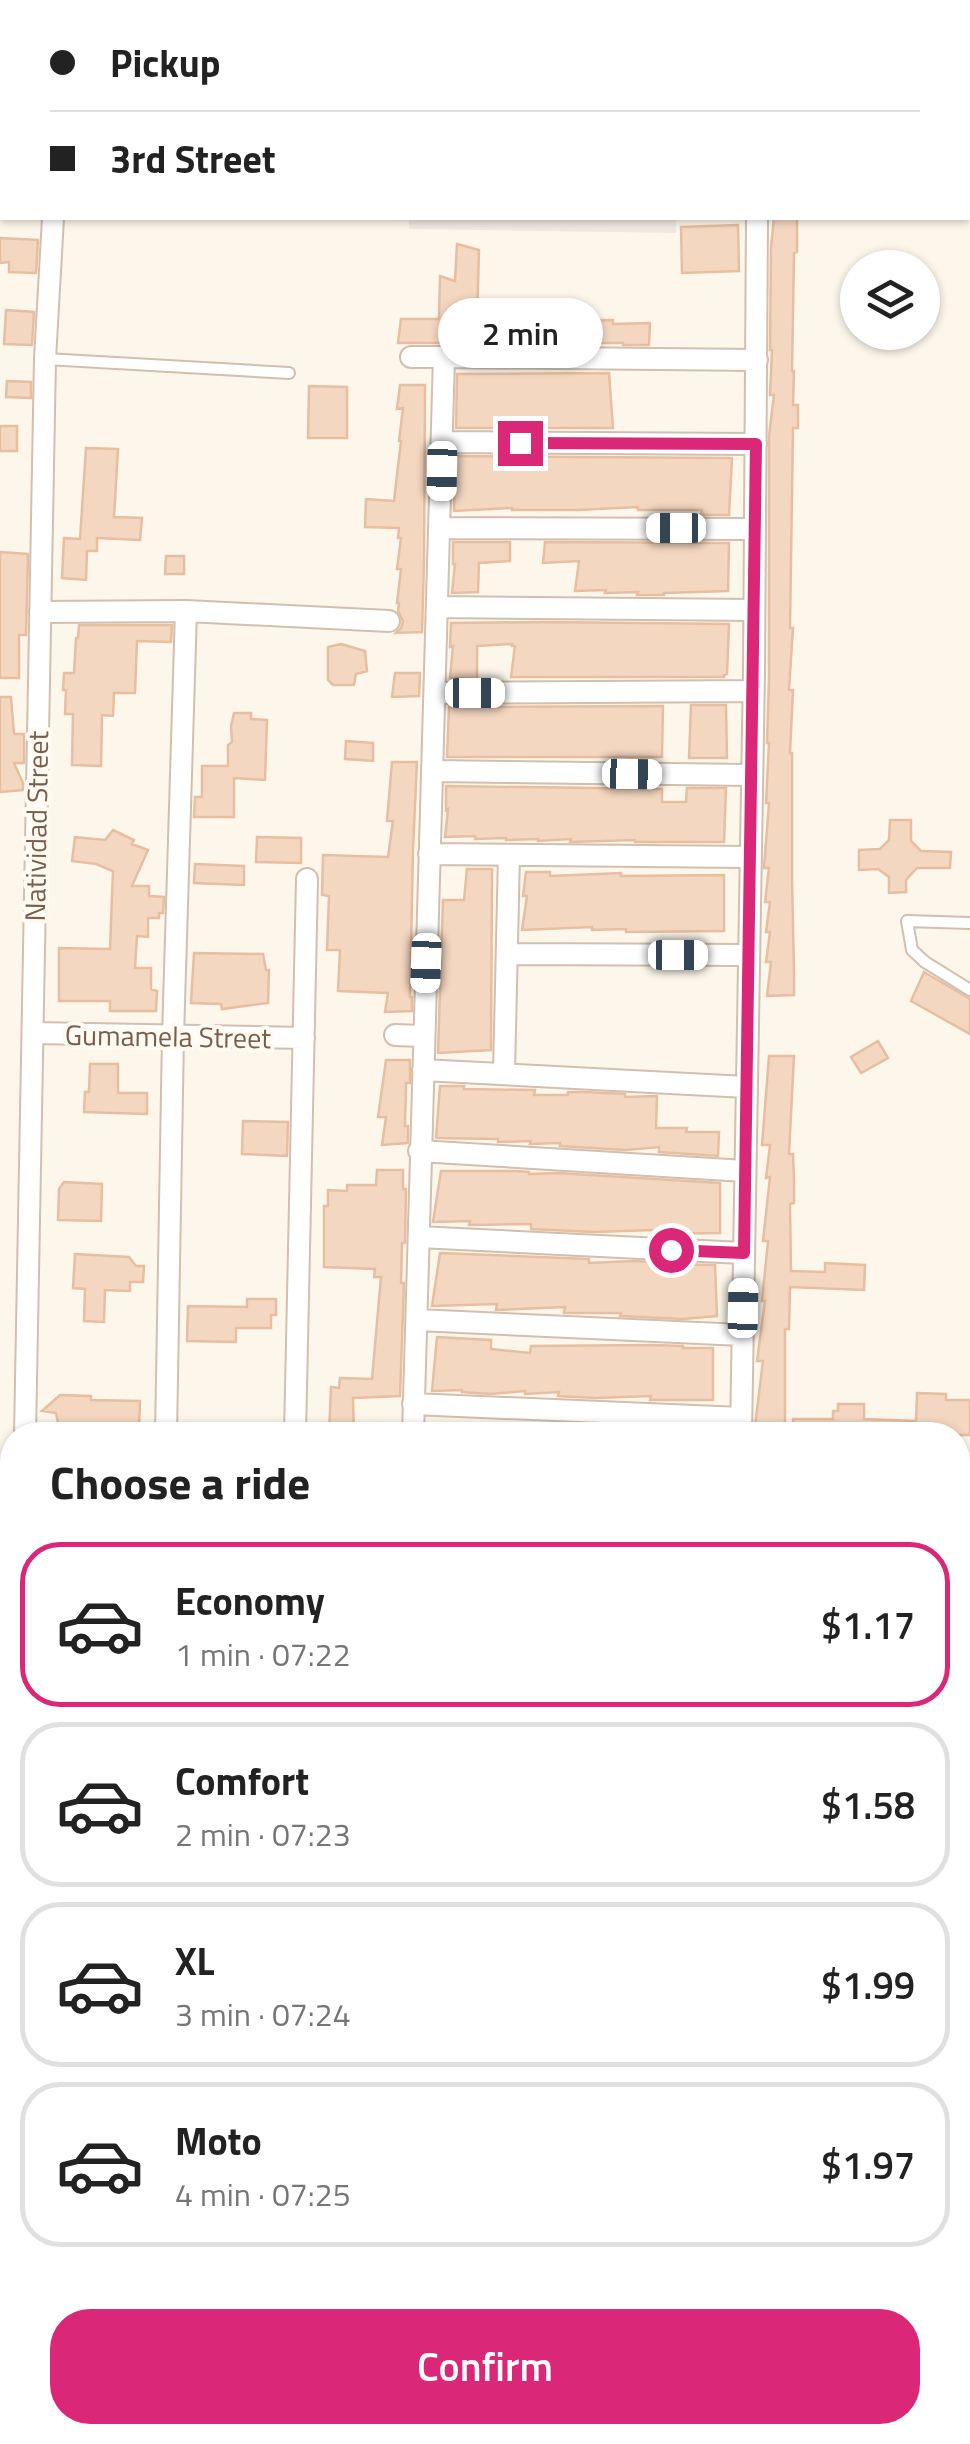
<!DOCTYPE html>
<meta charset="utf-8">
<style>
body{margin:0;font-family:"Titillium Web",sans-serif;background:#f6f6f6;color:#222;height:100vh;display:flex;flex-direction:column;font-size:38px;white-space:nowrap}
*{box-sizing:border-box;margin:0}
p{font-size:32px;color:#767676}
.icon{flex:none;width:55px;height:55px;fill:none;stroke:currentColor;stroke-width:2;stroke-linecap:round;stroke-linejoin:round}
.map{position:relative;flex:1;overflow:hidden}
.sheet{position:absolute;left:0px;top:1422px;width:970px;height:1022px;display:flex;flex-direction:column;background:#fff;border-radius:40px 40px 0 0;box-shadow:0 2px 8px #0004}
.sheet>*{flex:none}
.hud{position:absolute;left:0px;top:0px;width:970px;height:220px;box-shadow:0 2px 8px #0004;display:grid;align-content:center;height:220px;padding:0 50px;background:#fff}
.buttons{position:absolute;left:840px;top:250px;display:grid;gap:20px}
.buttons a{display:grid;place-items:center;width:100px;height:100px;border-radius:50%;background:#fff;box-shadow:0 2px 8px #0004;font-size:50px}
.end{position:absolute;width:45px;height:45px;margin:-22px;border:12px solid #db2777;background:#fff;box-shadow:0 0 0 5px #fff}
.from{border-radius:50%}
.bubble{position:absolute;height:70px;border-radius:35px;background:#fff;box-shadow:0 2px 8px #0004;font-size:32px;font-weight:600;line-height:70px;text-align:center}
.car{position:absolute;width:30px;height:60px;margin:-30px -15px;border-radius:12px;box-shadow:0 0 8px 2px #0007;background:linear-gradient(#fff 24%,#345 0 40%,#fff 0 76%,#345 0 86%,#fff 0)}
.hud b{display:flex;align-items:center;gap:35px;height:95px;font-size:38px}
.hud b+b{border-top:2px solid #e0e0e0}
.hud i{width:25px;height:25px;background:#222}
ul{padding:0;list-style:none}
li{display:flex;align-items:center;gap:30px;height:165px;margin:0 20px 15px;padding:0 30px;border:5px solid #e0e0e0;border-radius:40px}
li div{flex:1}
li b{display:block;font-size:38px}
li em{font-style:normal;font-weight:600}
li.active{border-color:#db2777}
li>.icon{width:90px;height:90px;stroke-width:1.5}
h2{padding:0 50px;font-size:45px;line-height:120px}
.button{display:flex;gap:20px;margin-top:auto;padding:20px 50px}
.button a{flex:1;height:115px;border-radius:40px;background:#db2777;color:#fff;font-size:40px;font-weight:600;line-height:115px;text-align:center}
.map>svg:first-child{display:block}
</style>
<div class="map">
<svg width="970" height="2444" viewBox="0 0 970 2444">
<rect width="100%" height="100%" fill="#fdf7eb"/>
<path fill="#f5e9d8" d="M0 2389 12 2390V2432L125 2433V2444H0Z"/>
<path fill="#efe9e3" d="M413 0H679V2H413Z
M409 218H676V233L409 229Z
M788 2433H880V2444H788Z"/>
<path fill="#d5ecc7" d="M12 1885V2269L0 2267V2208L11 2201 0 2194V1898Z
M212 2432H783V2444H211Z"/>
<path fill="#f4d7c1" stroke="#e7bea1" stroke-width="2.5" d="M774 218H797V252L794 253 792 371H794L793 405H798V428H793L790 628H793L789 690H793L790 753H792V878L794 972V995L767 996 771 962H766L770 932H766L770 902H765L769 868H764L769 803H766L769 743H767L769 679V436L774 395H770L772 350H770L771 247Z
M738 225 739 271 682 273 681 227Z
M0 238 38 240 36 273 9 272V262L0 263Z
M457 244 479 250 477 321 613 320V324L650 323 649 345H623V343H398L401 319H439L440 276 455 281Z
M6 310 34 312 32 345 4 344Z
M609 373 613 428H456L457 374Z
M7 381 31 382V398L6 397Z
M400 385H425L424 563 422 632 396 633 401 628 403 621 398 611 399 603H397L401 569H397L401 538H398L399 528 365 527 366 499 394 501 401 441H399L403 408 397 409Z
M309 386 347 387V438H308Z
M0 426H17V451H0Z
M86 448 118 449 114 517 142 518 140 540 97 538V551H87L86 580 62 578 64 538 80 539Z
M455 456 732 458 729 515H701L702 510H638V507L578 510H512V508L454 511Z
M453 542H510V561L479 563 478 592 452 593 455 564H453Z
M545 542 729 543 728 591 664 593V595H637L638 592 605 593 606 590 575 591 579 561 543 563Z
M0 552 28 554 26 635H19V678H0Z
M166 556H184V574H165Z
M544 622 729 624 727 674 724 675V677H511L515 646H512V644L477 646V679L450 678 453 646 450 647 451 623Z
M79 625H172L171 642 137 641 135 693H114L113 716 102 715 101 766 72 765 73 714H65L66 690H63L64 673H74L76 638H78Z
M341 644 365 651 367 671 356 674 354 685H333L328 680V647Z
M395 673H420L419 696 392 697Z
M0 697H11L14 734H24V763H14L23 783V790L0 792Z
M691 705H726L727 758H689Z
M663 706 662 757H447L449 707Z
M234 713H251V719L267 720 265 780 234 778V817H194L195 797H202V766H228V745L232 742 231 726Z
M346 741 373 743V761L345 759Z
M392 762H417L413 849 410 997H412V1011L385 1012 388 993 338 991 340 950H327L329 896 322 895 323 855 388 857 393 821H387Z
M446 786 662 789V802H686L687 788H726L724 842H635V840L570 842 571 839 538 841V839L506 840V838L475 839V836L445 837 448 809 446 810Z
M890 820H911V841L921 851 951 852 950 868H917L906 880V892L889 893V877L878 869 859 870V850L880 849 889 840Z
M113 830 134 840 132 844 148 850 132 886H149V896L164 897 163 913H159V918H148V937L137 936 135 968H151V989L157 991 156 1011H110V1001H59V948L110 949 113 871 96 864 72 861 75 837 105 840Z
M257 837 301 838V863L256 862Z
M195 864 244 866V885L194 883Z
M467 869H492L491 1050 438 1053 443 900H464Z
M526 872H550V876L621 873V876L724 875V931L626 932V929L592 930V927L522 930 527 896H523Z
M194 953 263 954 266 970H269L268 1003 222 1009 221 1004 191 1003Z
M924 972 970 999V1034L911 1001Z
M878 1041 888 1058 861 1073 851 1057Z
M769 1056H794L789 1154H793L794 1180V1203L790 1204 791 1271 825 1272V1263L865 1265 864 1290 790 1287 789 1329H785V1425L755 1426 763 1361H757L765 1301H762L768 1241H763L770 1177 766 1178 770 1145H762Z
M386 1060H410V1083H406L405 1126H408V1143L382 1145 386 1117H378Z
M90 1064H118V1093H147V1114L84 1112 85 1092H89Z
M440 1086H464V1089L535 1090 534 1095H568V1092H583L625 1094V1097L657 1096 656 1128H687L686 1132H719L718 1156 659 1152V1147L626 1150 560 1146V1143L530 1144 531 1141 498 1142V1139L436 1138Z
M243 1121 288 1122 287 1156 242 1154Z
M377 1170H403V1189H406L405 1243H402L401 1283H404L400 1396 353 1398 354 1435H329L331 1387 339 1388 340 1378 372 1379 381 1277H374L375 1269 324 1267V1206H328V1190L347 1191V1185H376Z
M441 1171H516L529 1172V1174L557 1173 720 1183V1233L654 1234 655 1230 593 1232 531 1229V1224L469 1225 470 1221 433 1222Z
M64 1182 102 1184 101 1221 58 1220 59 1189Z
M440 1253 589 1259V1263L632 1261 653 1262V1264L715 1265 717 1316 683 1319 620 1316 621 1313H564L565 1307 496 1310 497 1304 432 1306Z
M75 1254 129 1257 136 1266H144L143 1282H130V1291L105 1290 104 1322 84 1321 85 1289 73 1288Z
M247 1299H276V1315H271V1328H236V1342L187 1341 188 1306 247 1307Z
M437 1337 491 1340V1349L530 1353 531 1346 653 1345 683 1346V1348H713V1400H650L651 1396 596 1398 558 1396 559 1392 525 1394V1391L490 1394 462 1392V1390L432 1391Z
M917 1393 946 1394V1400H970V1435H793V1419H833V1411H838V1404H864V1419L916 1421Z
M60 1395 91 1396V1400L140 1401 139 1428 58 1423 56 1413 42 1411Z
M555 1424 587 1425V1435H554Z"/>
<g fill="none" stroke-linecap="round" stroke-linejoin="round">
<defs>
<path id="lane" d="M506 2V0
M46 359 289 373
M970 923 907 921 912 950 925 962 970 990"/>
<path id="street" d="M188 0 191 2
M59 2 60 0
M373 2V0
M758 2 759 0
M411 357H444
M442 442 756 444
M441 528 755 529
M439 607 754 610
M40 612 186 611 389 621
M435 693 752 691
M432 771 751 775
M429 854 749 857
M507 954 747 955
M33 1033 304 1038
M395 1035 423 1036
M423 1070 746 1087
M504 1073 509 855
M419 1151 745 1171
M419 1237 743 1253
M417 1320 742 1335
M413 1404 741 1418
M25 1435 45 359 53 218
M166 1435 173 1036 186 611
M295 1435 307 879
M413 1435C423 1076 436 717 444 357L757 360
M741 1435 754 672 757 218
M958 1486 970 1487
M0 1614 12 1615
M958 1660H970
M958 1865H970
M0 1870 12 1869
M11 2387 12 2444
M925 2444V2432"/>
</defs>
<use href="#lane" stroke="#d1bfaf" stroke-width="14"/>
<use href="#street" stroke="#d1bfaf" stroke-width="24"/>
<use href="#lane" stroke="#fff" stroke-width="10"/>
<use href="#street" stroke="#fff" stroke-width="20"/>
</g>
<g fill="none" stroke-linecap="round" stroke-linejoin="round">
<path stroke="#db2777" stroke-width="12" d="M520 443 756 444 744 1253 671 1250"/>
</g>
<g text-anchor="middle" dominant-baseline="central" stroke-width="8" stroke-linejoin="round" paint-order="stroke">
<g font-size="28" fill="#7a5e4c" stroke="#fffaf2">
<text transform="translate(36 826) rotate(-89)">Natividad Street</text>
<text transform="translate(168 1036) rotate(1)">Gumamela Street</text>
</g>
</g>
</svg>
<div class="buttons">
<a><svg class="icon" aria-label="layers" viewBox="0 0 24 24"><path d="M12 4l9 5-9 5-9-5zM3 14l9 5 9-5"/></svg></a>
</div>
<i class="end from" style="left:671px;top:1250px"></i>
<i class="end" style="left:520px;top:443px"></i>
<div class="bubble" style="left:438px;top:298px;width:165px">2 min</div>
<i class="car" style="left:442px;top:471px;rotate:181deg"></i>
<i class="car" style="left:676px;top:528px;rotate:270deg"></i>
<i class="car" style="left:475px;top:693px;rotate:90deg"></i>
<i class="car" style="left:632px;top:774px;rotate:91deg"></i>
<i class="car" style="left:678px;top:955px;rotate:90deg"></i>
<i class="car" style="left:426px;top:963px;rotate:182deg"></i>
<i class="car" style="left:743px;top:1308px;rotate:1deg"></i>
<div class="hud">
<b><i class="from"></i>Pickup</b>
<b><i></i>3rd Street</b>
</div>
<section class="sheet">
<h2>Choose a ride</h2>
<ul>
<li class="active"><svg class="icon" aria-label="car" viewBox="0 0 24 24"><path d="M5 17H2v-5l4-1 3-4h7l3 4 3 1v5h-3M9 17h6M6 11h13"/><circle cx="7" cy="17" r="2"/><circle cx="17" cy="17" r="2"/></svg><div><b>Economy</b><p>1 min · 07:22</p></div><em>$1.17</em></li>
<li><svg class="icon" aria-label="car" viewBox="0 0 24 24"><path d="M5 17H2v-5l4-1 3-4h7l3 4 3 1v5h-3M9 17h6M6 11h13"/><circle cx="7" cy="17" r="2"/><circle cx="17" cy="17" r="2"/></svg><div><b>Comfort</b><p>2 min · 07:23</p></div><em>$1.58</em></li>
<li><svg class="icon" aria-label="car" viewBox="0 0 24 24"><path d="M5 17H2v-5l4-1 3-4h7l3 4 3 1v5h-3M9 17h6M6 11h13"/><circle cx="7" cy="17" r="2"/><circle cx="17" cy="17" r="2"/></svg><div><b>XL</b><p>3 min · 07:24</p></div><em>$1.99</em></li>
<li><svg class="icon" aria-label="car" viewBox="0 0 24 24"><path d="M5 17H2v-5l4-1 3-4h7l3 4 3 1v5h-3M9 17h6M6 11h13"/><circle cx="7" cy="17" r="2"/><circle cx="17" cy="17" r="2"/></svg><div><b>Moto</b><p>4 min · 07:25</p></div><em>$1.97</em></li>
</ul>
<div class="button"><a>Confirm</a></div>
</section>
</div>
